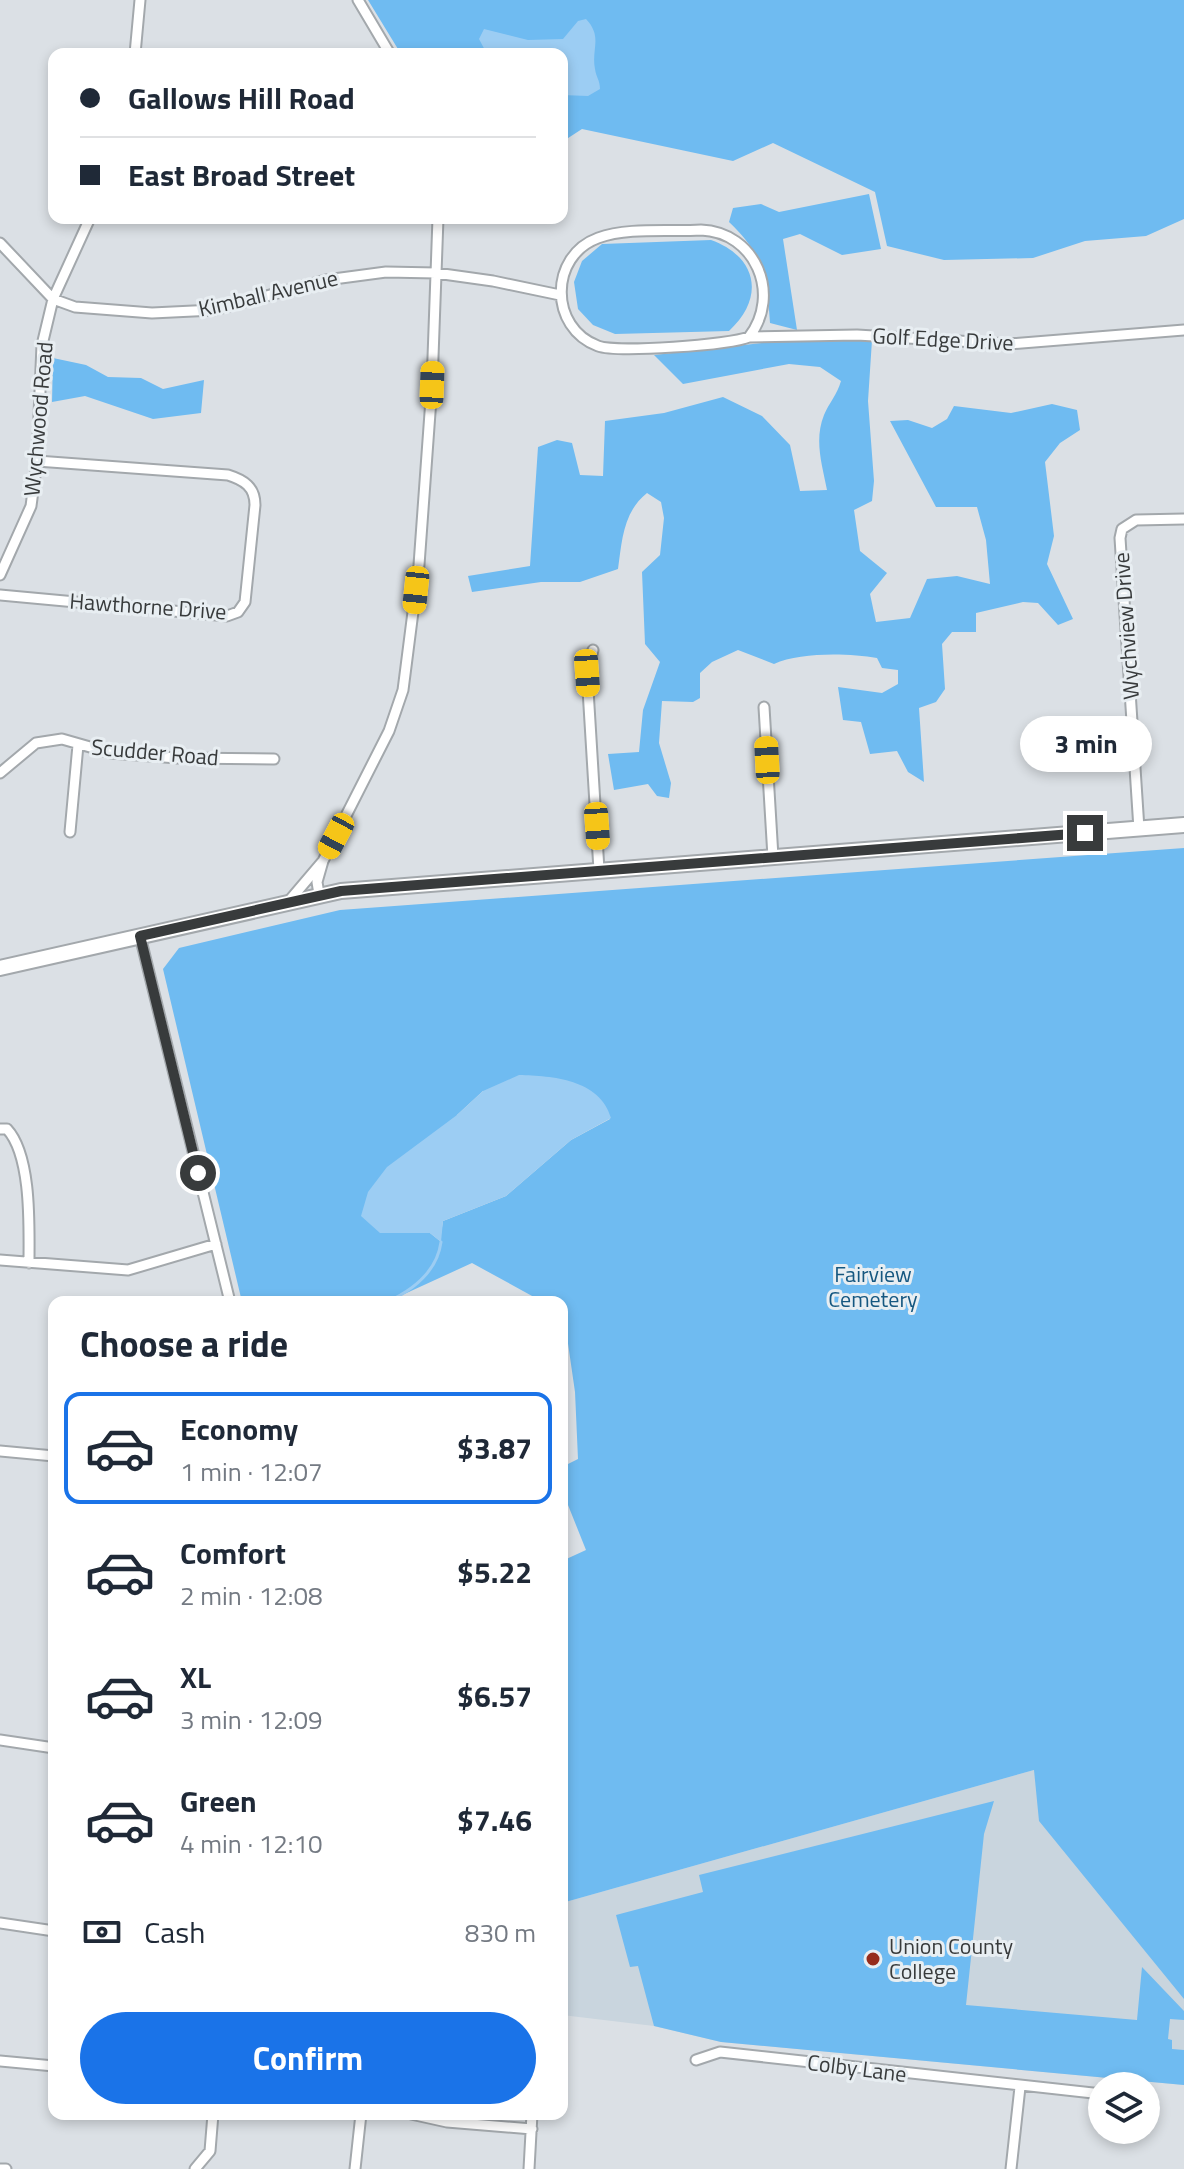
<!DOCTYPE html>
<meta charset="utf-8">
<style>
body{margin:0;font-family:"Titillium Web",sans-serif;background:#f6f6f7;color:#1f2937;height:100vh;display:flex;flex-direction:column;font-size:30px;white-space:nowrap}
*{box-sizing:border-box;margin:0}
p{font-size:26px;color:#747a83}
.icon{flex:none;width:44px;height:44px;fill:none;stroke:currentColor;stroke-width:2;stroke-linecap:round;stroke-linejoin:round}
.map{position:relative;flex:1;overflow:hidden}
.drawer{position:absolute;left:48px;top:1296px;width:520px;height:824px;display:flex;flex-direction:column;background:#fff;border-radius:16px;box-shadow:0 4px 12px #0003}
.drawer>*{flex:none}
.top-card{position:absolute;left:48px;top:48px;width:520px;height:176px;border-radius:16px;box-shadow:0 4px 12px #0003;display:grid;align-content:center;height:176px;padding:0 32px;background:#fff}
.buttons{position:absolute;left:1088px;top:2072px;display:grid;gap:16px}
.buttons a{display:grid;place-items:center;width:72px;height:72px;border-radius:50%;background:#fff;box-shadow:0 4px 12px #0003;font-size:40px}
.end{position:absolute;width:36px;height:36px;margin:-18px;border:10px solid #383b3c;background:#fff;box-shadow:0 0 0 4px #fff}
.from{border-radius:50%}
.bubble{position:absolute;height:56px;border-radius:28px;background:#fff;box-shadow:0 4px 12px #0003;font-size:26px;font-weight:700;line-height:56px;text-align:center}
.car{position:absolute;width:24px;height:48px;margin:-24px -12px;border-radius:10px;box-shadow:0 0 6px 2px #0007;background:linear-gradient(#f5c518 24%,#345 0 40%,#f5c518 0 76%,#345 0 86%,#f5c518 0)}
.top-card b{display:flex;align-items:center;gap:28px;height:76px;font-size:30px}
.top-card b+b{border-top:2px solid #e0e1e3}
.top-card i{width:20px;height:20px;background:#1f2937}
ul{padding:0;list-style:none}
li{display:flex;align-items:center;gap:24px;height:112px;margin:0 16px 12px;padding:0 16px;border:4px solid transparent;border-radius:16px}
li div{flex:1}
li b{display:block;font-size:30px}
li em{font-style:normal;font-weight:700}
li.active{border-color:#1a73e8}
li>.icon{width:72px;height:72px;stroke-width:1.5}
h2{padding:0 32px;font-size:36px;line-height:96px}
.pay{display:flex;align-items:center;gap:20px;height:88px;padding:0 32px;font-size:30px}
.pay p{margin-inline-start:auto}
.primary-button{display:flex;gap:16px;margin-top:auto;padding:16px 32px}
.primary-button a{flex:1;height:92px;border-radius:48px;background:#1a73e8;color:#fff;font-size:32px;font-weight:700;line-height:92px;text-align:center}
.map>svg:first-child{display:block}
</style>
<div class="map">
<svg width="1184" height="2169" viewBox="0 0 1184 2169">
<rect width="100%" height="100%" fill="#dbe0e5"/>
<path fill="#c9d5de" d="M1184 1743V2085L721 2042 654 2026 562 2015V1903L1034 1770Z"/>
<path fill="#6fbbf1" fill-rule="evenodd" d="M368 0H1184V219L1146 236 1085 241 1033 258 944 260 887 246 875 192 773 143 733 161 582 129 562 142V54H401Z
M869 194 881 249 842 255 800 234 783 239 797 330 770 323C767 277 764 255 729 222L733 208 761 204 779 212Z
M711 240C758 257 765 298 729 331L615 334 593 325 578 309 574 282 582 261 602 244Z
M790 340H872L868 401 874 481 872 501 854 510 860 551 887 573 870 594 876 622 910 618 927 579 957 576 990 584 986 540 977 507H936L890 421 908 420 932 428 947 419 954 406 1011 413 1052 404 1077 410 1080 430 1060 443 1045 462 1054 536 1047 564 1073 619 1058 625 1038 603 1023 602 976 613V632H952L942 644 945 689 936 702 919 708 924 782 908 772 897 751 870 754 861 722 843 720 838 687 882 693 898 684V670L882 668 877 658C848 653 800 652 774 664L738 650 712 662 700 673V698L693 702 662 701 659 743 671 783 669 798 657 796 648 784 614 790 608 754 639 752 643 710 660 662 645 644 642 572 660 555 664 518 661 502 647 493C623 512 622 541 618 569L580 582H541L472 592 468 576 530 566 538 447 557 440 572 443 580 475 603 476 605 421 664 413 723 397 762 416 790 445 800 491 827 490C822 464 814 440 824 415 829 403 837 395 841 381L820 367 789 364 683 384 654 355Z
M53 358 86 365 108 377 141 378 163 389 204 380 201 413 153 419 85 396 52 402Z
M1184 848V1999L1039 1821 1034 1770 562 1903V1561L586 1550 562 1490V1467L578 1459 575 1392 562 1302H543L472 1263 387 1302H242L163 969 179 948 340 910ZM483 1091 604 1108 610 1119 571 1140 506 1196 443 1221 440 1241 430 1233 457 1115Z
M994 1801 984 1834 966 2005 1137 2020 1142 1967 1184 2011V2020L1170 2019 1168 2039 1172 2040V2049L1184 2050V2085L721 2042 654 2026 638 1966 630 1967 616 1915 703 1892 699 1875Z"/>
<path fill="#9ccdf3" d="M586 19C603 37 591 49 595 69 596 77 600 80 600 89L588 96 562 95V54H487L479 39 484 29 528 40 563 39 578 21Z
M519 1075C552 1076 600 1079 611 1118L571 1140 506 1196 443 1221 441 1242 430 1233H380L361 1216 368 1192 387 1167 457 1115 483 1091Z"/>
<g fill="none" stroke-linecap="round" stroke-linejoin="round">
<path stroke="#9ccdf3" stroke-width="3" d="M387 1302C413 1290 437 1272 441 1242"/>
<defs>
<path id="street" d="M358 0 390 54
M135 54 140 0
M701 230C755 232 782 294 749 337 730 345 617 353 598 346 549 328 549 256 598 238 628 227 669 232 701 230Z
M0 243 53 299 75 307 152 313 214 310 326 280 386 272 436 273 493 281 560 295
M749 337 857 335 1009 344 1184 330
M0 575 31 506 37 461 42 345 53 299 90 218
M0 595 227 616 238 612 245 602 255 505C255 487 244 480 228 475L37 461
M593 650 587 673 599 870
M764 707 773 857
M0 773 36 743 62 739 111 753 177 758 274 759
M1139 829 1120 538 1122 529 1136 520 1184 519
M70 832 78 745
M319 894 317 882 323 861 389 731 403 690 419 565 432 385 438 218
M289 901 323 861
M140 936 230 1302
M0 1129H7C32 1156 29 1228 29 1263
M0 1260 128 1270 216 1244
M0 1451 54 1456
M0 1740 54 1748
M0 1923 54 1931
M696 2060 720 2052 1102 2094
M0 2061 54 2066
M1146 2102 1153 2105
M411 2114 447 2122 532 2129
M0 2169H6
M195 2169 210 2151 213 2114
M355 2169 361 2114
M529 2169 532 2114
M1011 2169 1020 2087"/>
<path id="secondary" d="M0 968 341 891 1184 825"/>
</defs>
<use href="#street" stroke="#a3a8ac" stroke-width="13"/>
<use href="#secondary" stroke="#a3a8ac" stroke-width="18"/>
<use href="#street" stroke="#fff" stroke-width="9"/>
<use href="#secondary" stroke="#fff" stroke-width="14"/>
</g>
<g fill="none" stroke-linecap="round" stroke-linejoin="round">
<path stroke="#383b3c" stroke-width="10" d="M198 1173 140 936 341 891 1085 833"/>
</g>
<circle fill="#962c1c" stroke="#e8eef2" stroke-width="3" cx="873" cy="1959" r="8"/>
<g text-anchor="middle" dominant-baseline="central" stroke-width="6" stroke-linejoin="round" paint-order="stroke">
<g font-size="22" fill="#383b3c" stroke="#e8eef2">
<text transform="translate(268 293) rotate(-13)">Kimball Avenue</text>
<text transform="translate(943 339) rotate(3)">Golf Edge Drive</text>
<text transform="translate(38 419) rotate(-85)">Wychwood Road</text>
<text transform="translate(148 606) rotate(4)">Hawthorne Drive</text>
<text transform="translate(1126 626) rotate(-94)">Wychview Drive</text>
<text transform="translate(155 752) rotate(5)">Scudder Road</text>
<text transform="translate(857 2068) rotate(7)">Colby Lane</text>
</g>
<g font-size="22" fill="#155780" stroke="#e8eef2">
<text x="873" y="1274">Fairview<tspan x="873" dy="25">Cemetery</tspan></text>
</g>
<g font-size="22" fill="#383b3c" stroke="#e8eef2" text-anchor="start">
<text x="889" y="1946">Union County<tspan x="889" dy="25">College</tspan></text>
</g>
</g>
</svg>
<div class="buttons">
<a><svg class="icon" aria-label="layers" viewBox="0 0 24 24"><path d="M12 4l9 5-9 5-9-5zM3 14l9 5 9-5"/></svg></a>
</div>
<i class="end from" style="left:198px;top:1173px"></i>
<i class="end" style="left:1085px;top:833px"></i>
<div class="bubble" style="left:1020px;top:716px;width:132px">3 min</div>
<i class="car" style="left:432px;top:385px;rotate:2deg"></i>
<i class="car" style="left:416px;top:590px;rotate:186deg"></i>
<i class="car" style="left:587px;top:673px;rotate:176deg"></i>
<i class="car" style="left:767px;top:760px;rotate:357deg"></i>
<i class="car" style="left:597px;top:826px;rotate:176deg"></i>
<i class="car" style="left:336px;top:836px;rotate:208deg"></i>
<div class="top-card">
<b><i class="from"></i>Gallows Hill Road</b>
<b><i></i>East Broad Street</b>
</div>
<section class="drawer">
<h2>Choose a ride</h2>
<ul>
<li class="active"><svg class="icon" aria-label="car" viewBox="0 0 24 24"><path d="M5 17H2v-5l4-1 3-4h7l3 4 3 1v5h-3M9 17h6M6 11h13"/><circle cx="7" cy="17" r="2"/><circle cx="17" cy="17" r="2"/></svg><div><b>Economy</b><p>1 min · 12:07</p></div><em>$3.87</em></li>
<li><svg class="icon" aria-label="car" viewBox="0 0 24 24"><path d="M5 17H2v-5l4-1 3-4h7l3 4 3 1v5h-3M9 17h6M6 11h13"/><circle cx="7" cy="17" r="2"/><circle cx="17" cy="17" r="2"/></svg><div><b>Comfort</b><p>2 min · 12:08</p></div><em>$5.22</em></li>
<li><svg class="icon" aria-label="car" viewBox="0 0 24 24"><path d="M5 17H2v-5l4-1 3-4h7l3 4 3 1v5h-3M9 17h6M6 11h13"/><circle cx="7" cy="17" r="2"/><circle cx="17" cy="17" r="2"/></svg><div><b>XL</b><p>3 min · 12:09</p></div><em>$6.57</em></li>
<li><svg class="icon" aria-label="car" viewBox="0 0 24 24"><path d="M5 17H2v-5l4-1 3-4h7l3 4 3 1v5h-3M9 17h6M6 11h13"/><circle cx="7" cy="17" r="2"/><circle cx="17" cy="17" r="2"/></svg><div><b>Green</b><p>4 min · 12:10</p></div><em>$7.46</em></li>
</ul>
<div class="pay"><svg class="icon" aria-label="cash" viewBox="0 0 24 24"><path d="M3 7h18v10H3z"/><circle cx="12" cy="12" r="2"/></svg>Cash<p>830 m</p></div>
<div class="primary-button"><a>Confirm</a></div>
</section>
</div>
